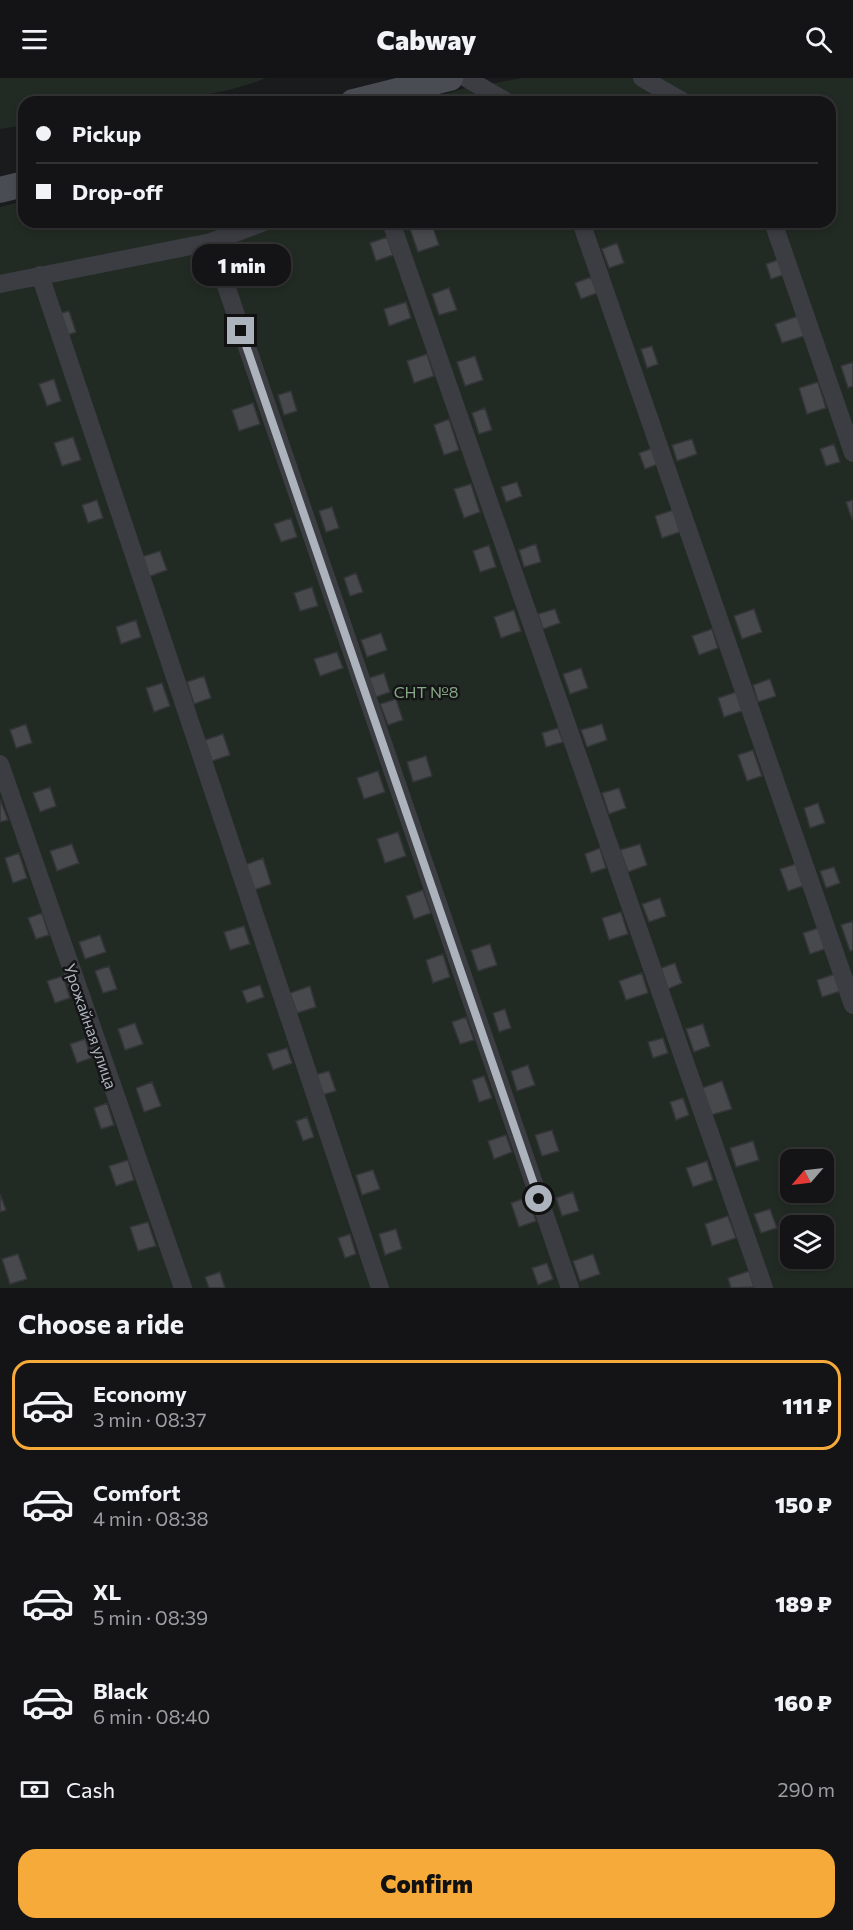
<!DOCTYPE html>
<meta charset="utf-8">
<style>
body{margin:0;font-family:Commissioner,sans-serif;background:#212123;color:#f1f3f6;height:100vh;display:flex;flex-direction:column;font-size:22px;white-space:nowrap}
*{box-sizing:border-box;margin:0}
p{font-size:20px;color:#9d9ea1}
.icon{flex:none;width:33px;height:33px;fill:none;stroke:currentColor;stroke-width:2;stroke-linecap:round;stroke-linejoin:round}
.map{position:relative;height:1210px;overflow:hidden}
.side{display:flex;flex-direction:column;background:#141416;flex:1}
.side>*{flex:none}
.banner{position:absolute;left:18px;top:18px;width:818px;height:132px;border-radius:18px;box-shadow:0 3px 9px #0003,0 0 0 2px #333335;display:grid;align-content:center;height:132px;padding:0 18px;background:#141416}
.needle{width:39px;rotate:242deg}
.fabs{position:absolute;left:780px;top:1071px;display:grid;gap:12px}
.fabs a{display:grid;place-items:center;width:54px;height:54px;border-radius:12px;background:#141416;box-shadow:0 3px 9px #0003,0 0 0 2px #333335;font-size:30px}
.end{position:absolute;width:27px;height:27px;margin:-14px;border:8px solid #adb3bc;background:#111;box-shadow:0 0 0 3px #111}
.from{border-radius:50%}
.bubble{position:absolute;height:42px;border-radius:18px;background:#141416;box-shadow:0 3px 9px #0003,0 0 0 2px #333335;font-size:20px;font-weight:800;line-height:42px;text-align:center}
.banner b{display:flex;align-items:center;gap:21px;height:57px;font-size:22px}
.banner b+b{border-top:2px solid #333335}
.banner i{width:15px;height:15px;background:#f1f3f6}
ul{padding:0;list-style:none}
li{display:flex;align-items:center;gap:18px;height:90px;margin:0 12px 9px;padding:0 6px;border:3px solid transparent;border-radius:18px}
li div{flex:1}
li b{display:block;font-size:22px}
li em{font-style:normal;font-weight:800}
li.on{border-color:#f6aa39}
li>.icon{width:54px;height:54px;stroke-width:1.5}
h2{padding:0 18px;font-size:27px;line-height:72px}
.pay{display:flex;align-items:center;gap:15px;height:66px;padding:0 18px;font-size:22px}
.pay p{margin-inline-start:auto}
.primary-button{display:flex;gap:12px;margin-top:auto;padding:12px 18px}
.primary-button a{flex:1;height:69px;border-radius:18px;background:#f6aa39;color:#111;font-size:24px;font-weight:800;line-height:69px;text-align:center}
header{display:flex;justify-content:space-between;align-items:center;height:78px;padding:0 18px;background:#141416;font-size:27px;font-weight:800}
.map>svg:first-child{display:block}
</style>
<header><svg class="icon" aria-label="menu" viewBox="0 0 24 24"><path d="M4 6h16M4 12h16M4 18h16"/></svg>Cabway<svg class="icon" aria-label="search" viewBox="0 0 24 24"><circle cx="10" cy="10" r="6"/><path d="M15 15l6 6"/></svg></header>
<div class="map">
<svg width="853" height="1210" viewBox="0 0 853 1210">
<rect width="100%" height="100%" fill="#1a1b1d"/>
<path fill="#222b23" fill-rule="evenodd" d="M0 0H266C190 30 103 24 24 24V47L0 51Z
M522 0H853V1210H0V129L24 123V144H830V24H417L466 10ZM790 1082H824V1114H790ZM790 1148H824V1180H790Z"/>
<path fill="#47494d" stroke="#343539" stroke-width="1.5" d="M431 144 439 167 418 174 410 151Z
M387 159 393 177 376 183 370 165Z
M617 165 624 185 609 190 602 171Z
M251 181 259 205 245 209 237 186Z
M778 182 783 197 771 201 766 186Z
M591 199 597 215 581 221 575 205Z
M449 210 457 232 439 237 432 216Z
M406 224 411 240 389 248 384 231Z
M69 233 76 254 65 258 57 236Z
M798 238 804 258 782 265 775 246Z
M652 268 658 286 647 290 641 271Z
M427 276 434 298 414 305 407 283Z
M475 278 483 302 465 308 457 284Z
M853 284V308L848 310 841 288Z
M54 301 61 323 47 328 39 306Z
M818 304 826 330 807 336 799 310Z
M291 313 297 333 284 337 278 317Z
M253 325 260 346 239 353 232 332Z
M485 330 492 352 479 356 472 335Z
M449 341 459 372 444 377 434 347Z
M73 359 81 382 62 388 54 365Z
M692 361 697 376 677 383 672 367Z
M834 366 840 384 826 388 820 371Z
M656 369 661 385 645 391 639 375Z
M517 404 522 418 506 424 501 409Z
M471 406 480 434 464 440 454 411Z
M97 422 103 440 88 445 82 427Z
M853 422V441H852L846 424Z
M332 429 339 450 326 454 319 433Z
M673 432 680 454 662 460 655 438Z
M291 440 297 459 281 464 274 446Z
M536 466 541 484 524 489 519 472Z
M489 467 496 489 480 494 473 473Z
M160 473 167 492 148 499 141 479Z
M356 495 363 514 350 518 344 500Z
M312 509 318 528 300 533 294 515Z
M555 531 560 545 543 551 538 536Z
M754 531 762 554 742 561 734 538Z
M514 532 521 553 501 560 494 539Z
M136 542 141 559 121 566 116 549Z
M712 551 718 570 699 577 692 558Z
M381 555 387 572 367 579 361 562Z
M337 574 343 590 320 598 314 581Z
M581 590 588 610 570 616 563 596Z
M384 595 390 614 376 619 369 600Z
M204 598 211 620 194 626 187 604Z
M770 601 776 618 758 624 753 607Z
M162 605 170 628 154 634 146 610Z
M736 614 742 633 724 639 718 620Z
M396 621 403 642 388 647 380 626Z
M26 646 32 665 16 670 10 652Z
M602 646 607 662 587 669 581 652Z
M558 650 563 664 546 669 542 655Z
M223 656 230 677 212 683 205 662Z
M753 672 762 698 747 703 738 677Z
M426 678 432 698 413 704 407 684Z
M378 693 385 714 364 721 357 700Z
M50 709 56 728 40 734 33 715Z
M619 710 626 730 609 736 602 715Z
M0 721 8 742 0 744Z
M818 725 825 745 810 750 804 730Z
M398 754 406 778 385 785 377 761Z
M72 766 79 785 57 793 50 773Z
M640 766 647 787 628 794 620 772Z
M600 770 606 790 591 795 585 776Z
M19 775 27 800 13 805 5 780Z
M263 780 271 806 254 812 245 787Z
M796 786 803 808 788 813 780 791Z
M834 789 840 805 826 810 820 793Z
M423 812 431 835 414 841 406 818Z
M660 820 666 838 649 844 642 826Z
M621 834 628 856 609 862 602 840Z
M42 835 49 857 36 861 28 840Z
M853 843V872L850 873 841 847Z
M244 848 250 866 230 872 224 854Z
M818 850 825 871 810 876 803 855Z
M100 857 106 874 85 881 79 864Z
M490 866 497 887 478 893 471 872Z
M443 876 450 899 433 905 426 882Z
M675 885 682 905 668 911 661 890Z
M109 888 117 911 103 915 95 893Z
M642 895 648 915 626 922 619 903Z
M835 896 841 913 822 919 817 902Z
M63 898 70 920 55 925 47 903Z
M260 907 264 919 247 925 242 913Z
M310 908 316 929 297 935 290 915Z
M505 931 511 950 499 954 493 935Z
M466 939 474 962 460 966 452 944Z
M135 945 143 966 125 972 118 951Z
M703 946 710 968 694 974 686 951Z
M663 960 668 975 653 980 648 964Z
M85 961 91 980 77 985 70 966Z
M287 970 292 985 273 992 267 976Z
M528 987 535 1007 517 1013 511 993Z
M329 993 336 1013 322 1017 315 997Z
M484 998 492 1020 479 1024 472 1002Z
M722 1003 732 1031 711 1037 702 1010Z
M152 1004 161 1028 144 1034 136 1010Z
M683 1020 689 1037 676 1042 670 1024Z
M107 1025 114 1047 101 1051 94 1030Z
M307 1039 314 1059 303 1063 296 1043Z
M552 1052 559 1073 542 1078 535 1057Z
M506 1057 512 1074 494 1081 488 1063Z
M753 1063 759 1082 736 1089 730 1070Z
M128 1082 134 1102 116 1108 109 1088Z
M707 1083 713 1102 693 1109 686 1090Z
M373 1092 380 1111 362 1117 356 1097Z
M573 1114 579 1133 562 1138 556 1120Z
M0 1116 6 1132 0 1134Z
M528 1119 536 1143 519 1149 511 1125Z
M770 1131 777 1150 761 1155 754 1136Z
M728 1138 736 1160 712 1168 705 1146Z
M148 1144 156 1168 138 1173 130 1149Z
M396 1151 402 1171 385 1177 379 1156Z
M350 1156 356 1176 345 1180 338 1160Z
M18 1176 27 1201 10 1206 2 1181Z
M593 1176 600 1196 580 1203 573 1183Z
M547 1185 553 1201 538 1207 532 1190Z
M749 1193 754 1209 731 1210 728 1200Z
M220 1194 225 1210H209L205 1199Z"/>
<g fill="none" stroke-linecap="round" stroke-linejoin="round">
<path stroke="#3b3d42" stroke-width="18" d="M466 0 507 24
M642 0 684 24
M391 144 764 1210
M581 144 853 927
M773 144 853 375
M211 164 570 1210
M40 197 380 1210
M0 206 211 164 264 144
M0 686 183 1210"/>
<path stroke="#494c52" stroke-width="26" d="M353 24 450 0
M0 112 24 106"/>
</g>
<g fill="none" stroke-linecap="round" stroke-linejoin="round">
<path stroke="#adb3bc" stroke-width="8" d="M241 253 539 1121"/>
</g>
<g text-anchor="middle" dominant-baseline="central" stroke-width="5" stroke-linejoin="round" paint-order="stroke">
<g font-size="16" fill="#84a784" stroke="#151518">
<text x="426" y="613">СНТ №8</text>
</g>
<g font-size="16" fill="#adb3bc" stroke="#151518">
<text transform="translate(91 948) rotate(71)">Урожайная улица</text>
</g>
</g>
</svg>
<div class="fabs">
<a><svg class="needle" viewBox="-14 -14 28 28"><path d="M0-13l5 13h-10z" fill="#e53935"/><path d="M0 13l5-13h-10z" fill="#9d9ea1"/></svg></a>
<a><svg class="icon" aria-label="layers" viewBox="0 0 24 24"><path d="M12 4l9 5-9 5-9-5zM3 14l9 5 9-5"/></svg></a>
</div>
<i class="end from" style="left:539px;top:1121px"></i>
<i class="end" style="left:241px;top:253px"></i>
<div class="bubble" style="left:192px;top:166px;width:99px">1 min</div>
<div class="banner">
<b><i class="from"></i>Pickup</b>
<b><i></i>Drop-off</b>
</div>
</div>
<section class="side">
<h2>Choose a ride</h2>
<ul>
<li class="on"><svg class="icon" aria-label="car" viewBox="0 0 24 24"><path d="M5 17H2v-5l4-1 3-4h7l3 4 3 1v5h-3M9 17h6M6 11h13"/><circle cx="7" cy="17" r="2"/><circle cx="17" cy="17" r="2"/></svg><div><b>Economy</b><p>3 min · 08:37</p></div><em>111 ₽</em></li>
<li><svg class="icon" aria-label="car" viewBox="0 0 24 24"><path d="M5 17H2v-5l4-1 3-4h7l3 4 3 1v5h-3M9 17h6M6 11h13"/><circle cx="7" cy="17" r="2"/><circle cx="17" cy="17" r="2"/></svg><div><b>Comfort</b><p>4 min · 08:38</p></div><em>150 ₽</em></li>
<li><svg class="icon" aria-label="car" viewBox="0 0 24 24"><path d="M5 17H2v-5l4-1 3-4h7l3 4 3 1v5h-3M9 17h6M6 11h13"/><circle cx="7" cy="17" r="2"/><circle cx="17" cy="17" r="2"/></svg><div><b>XL</b><p>5 min · 08:39</p></div><em>189 ₽</em></li>
<li><svg class="icon" aria-label="car" viewBox="0 0 24 24"><path d="M5 17H2v-5l4-1 3-4h7l3 4 3 1v5h-3M9 17h6M6 11h13"/><circle cx="7" cy="17" r="2"/><circle cx="17" cy="17" r="2"/></svg><div><b>Black</b><p>6 min · 08:40</p></div><em>160 ₽</em></li>
</ul>
<div class="pay"><svg class="icon" aria-label="cash" viewBox="0 0 24 24"><path d="M3 7h18v10H3z"/><circle cx="12" cy="12" r="2"/></svg>Cash<p>290 m</p></div>
<div class="primary-button"><a>Confirm</a></div>
</section>
